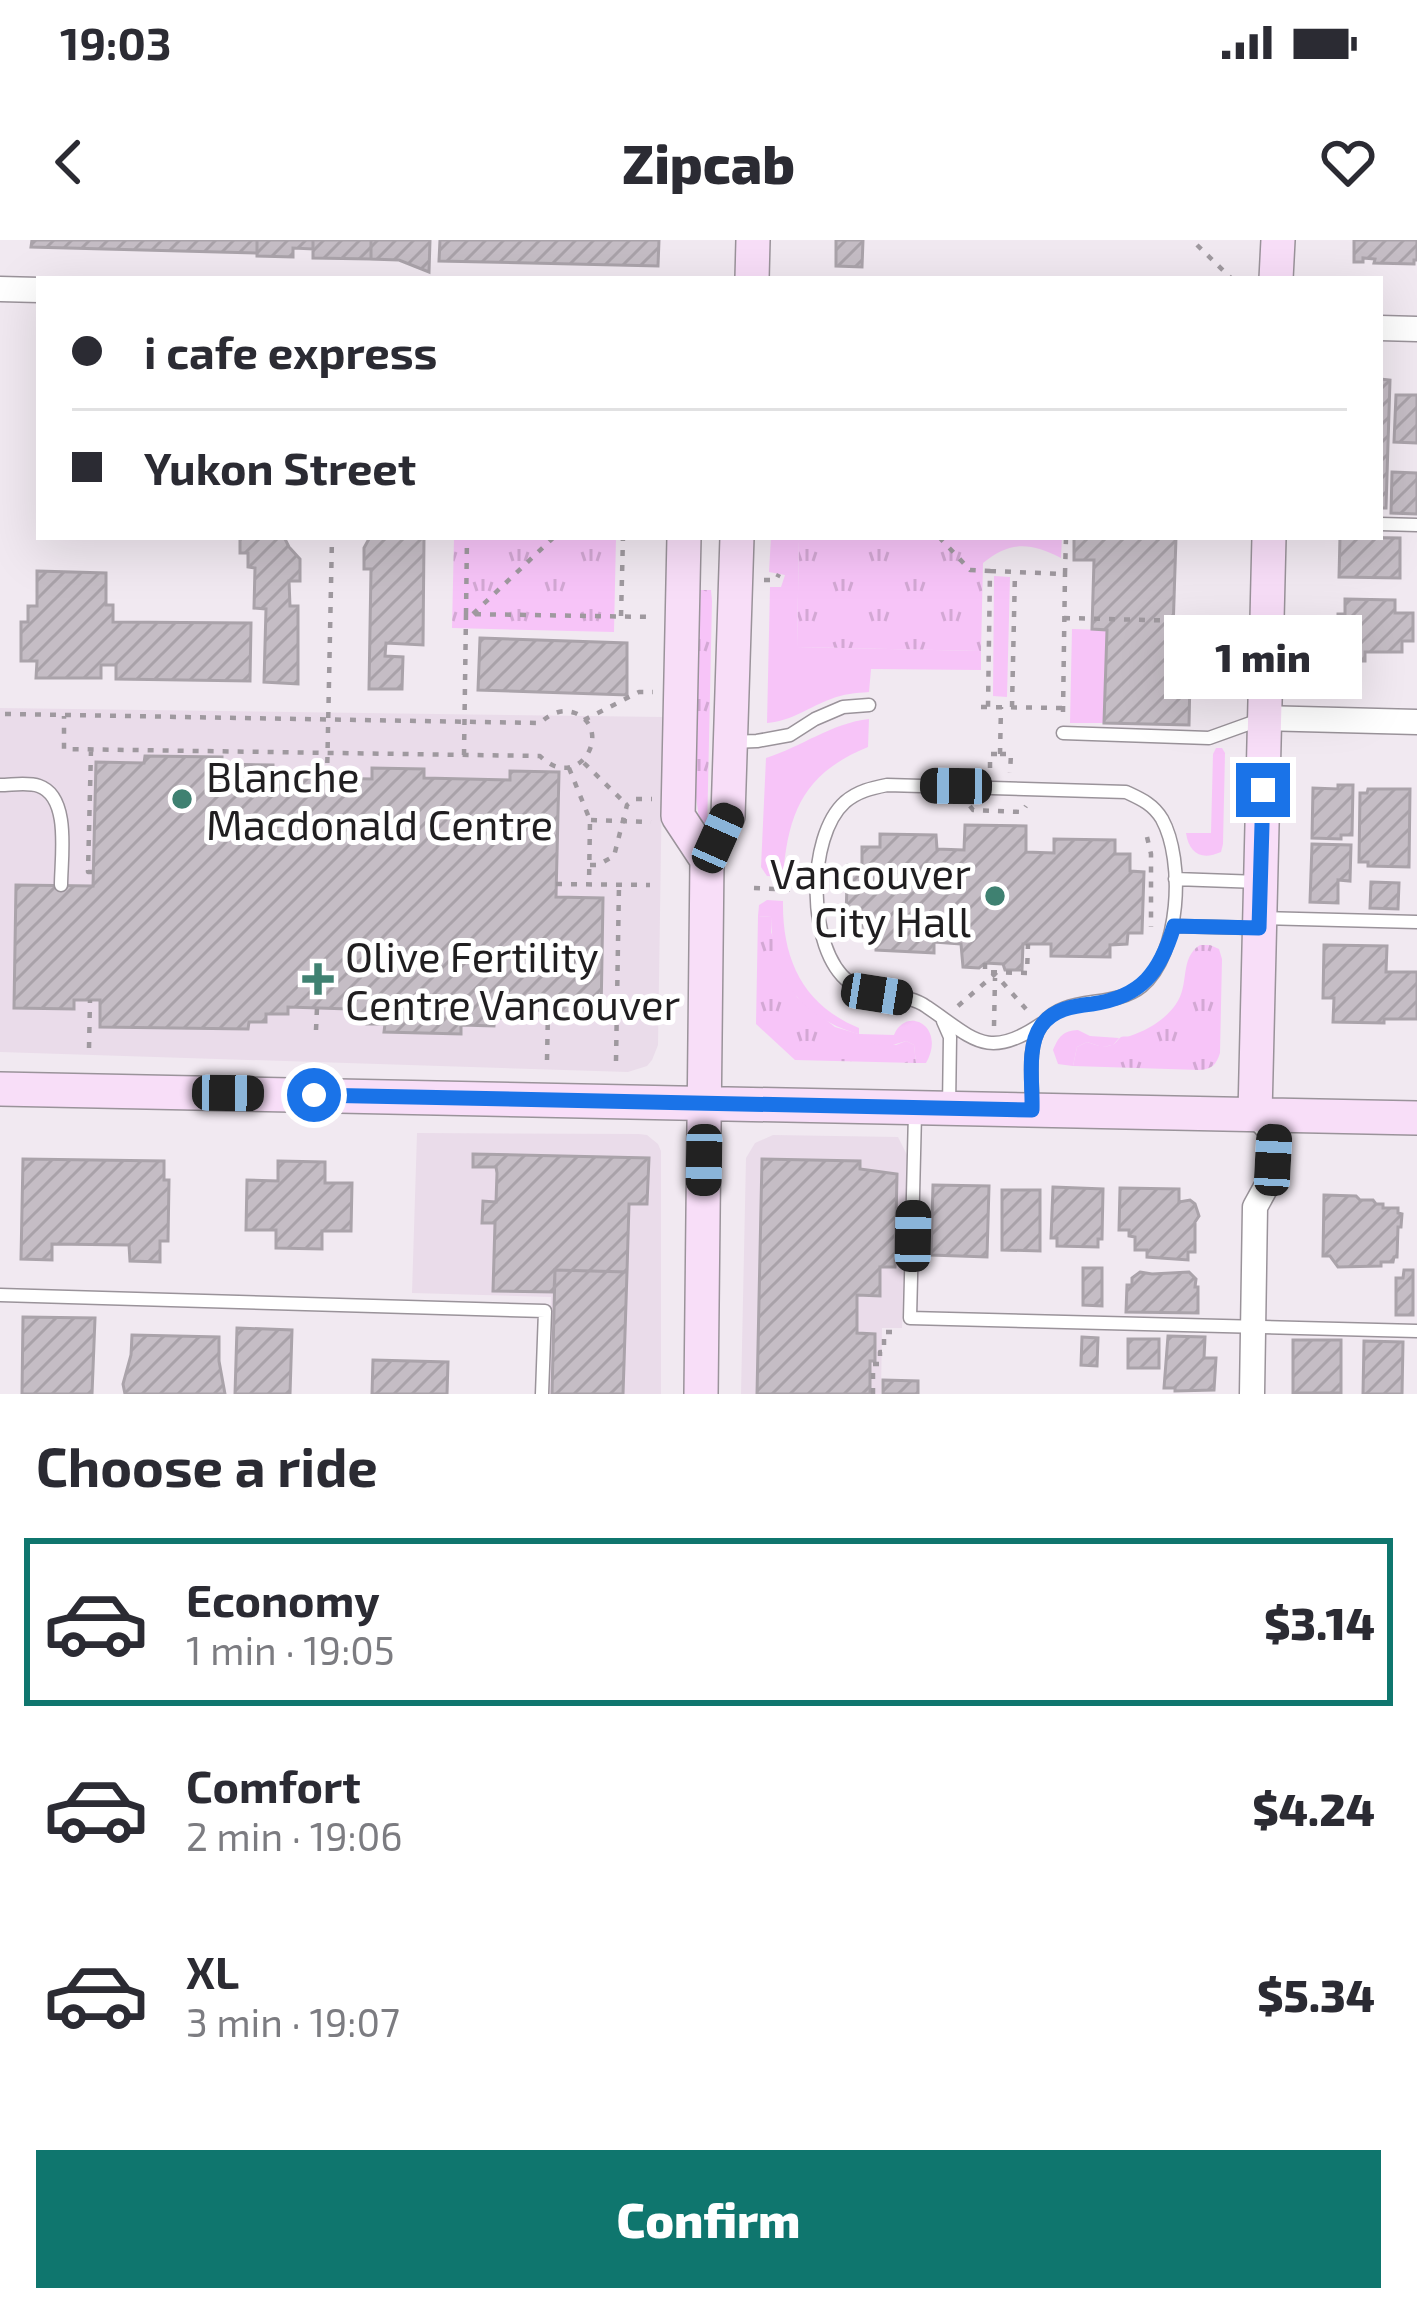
<!DOCTYPE html>
<meta charset="utf-8">
<style>
body{margin:0;font-family:"Exo 2",sans-serif;background:#f2f2f3;color:#2b2b33;height:100vh;display:flex;flex-direction:column;font-size:45px;white-space:nowrap}
*{box-sizing:border-box;margin:0}
p{font-size:39px;color:#7c7c81}
.icon{flex:none;width:66px;height:66px;fill:none;stroke:currentColor;stroke-width:2;stroke-linecap:round;stroke-linejoin:round}
.map{position:relative;height:1154px;overflow:hidden}
.side{display:flex;flex-direction:column;background:#fff;flex:1}
.side>*{flex:none}
.hud{position:absolute;left:36px;top:36px;width:1347px;height:264px;border-radius:0px;box-shadow:0 12px 48px #0002;display:grid;align-content:center;height:264px;padding:0 36px;background:#fff}
.end{position:absolute;width:54px;height:54px;margin:-27px;border:15px solid #1a73e8;background:#fff;box-shadow:0 0 0 6px #fff}
.from{border-radius:50%}
.bubble{position:absolute;height:84px;border-radius:0px;background:#fff;box-shadow:0 12px 48px #0002;font-size:39px;font-weight:800;line-height:84px;text-align:center}
.car{position:absolute;width:36px;height:72px;margin:-36px -18px;border-radius:15px;box-shadow:0 0 9px 3px #0007;background:linear-gradient(#222 24%,#8ab4d8 0 40%,#222 0 76%,#8ab4d8 0 86%,#222 0)}
.hud b{display:flex;align-items:center;gap:42px;height:114px;font-size:45px}
.hud b+b{border-top:3px solid #e1e1e2}
.hud i{width:30px;height:30px;background:#2b2b33}
ul{padding:0;list-style:none}
li{display:flex;align-items:center;gap:36px;height:168px;margin:0 24px 18px;padding:0 12px;border:6px solid transparent;border-radius:0px}
li div{flex:1}
li b{display:block;font-size:45px}
li em{font-style:normal;font-weight:800}
li.current{border-color:#0f766e}
li>.icon{width:108px;height:108px;stroke-width:1.5}
h2{padding:0 36px;font-size:54px;line-height:144px}
.primary-button{display:flex;gap:24px;margin-top:auto;padding:24px 36px}
.primary-button a{flex:1;height:138px;border-radius:0px;background:#0f766e;color:#fff;font-size:48px;font-weight:800;line-height:138px;text-align:center}
.status{display:flex;justify-content:space-between;align-items:center;height:84px;padding:0 60px;background:#fff;direction:ltr}
.status svg{height:33px;fill:currentColor}
header{display:flex;justify-content:space-between;align-items:center;height:156px;padding:0 36px;background:#fff;font-size:54px;font-weight:800}
.map>svg:first-child{display:block}
</style>
<div class="status"><b>19:03</b><svg viewBox="0 0 49 12"><path d="M0 12V9h3v3zM5 12V6h3v6zM10 12V3h3v9zM15 12V0h3v12zM26 1h20v11H26zM47 4h2v5h-2z"/></svg></div>
<header><svg class="icon" aria-label="back" viewBox="0 0 24 24"><path d="M15 5l-7 7 7 7"/></svg>Zipcab<svg class="icon" aria-label="heart" viewBox="0 0 24 24"><path d="M12 20l-8-8c-3-5 5-10 8-4 3-6 11-1 8 4z"/></svg></header>
<div class="map">
<svg width="1417" height="1154" viewBox="0 0 1417 1154">
<defs>
<pattern id="grass-tufts" width="24" height="20" patternUnits="userSpaceOnUse" patternTransform="scale(3)"><rect width="24" height="20" fill="#f7c4f8"/><path d="M3 7l-1-3M5 7V3M7 7l1-3M15 17l-1-3M17 17v-4M19 17l1-3" fill="none" stroke="#d3a8d4"/></pattern>
<pattern id="building-hatch" width="6" height="6" patternUnits="userSpaceOnUse" patternTransform="scale(3)"><rect width="6" height="6" fill="#c5bdc5"/><path d="M-1 1l2-2M0 6l6-6M5 7l2-2" fill="none" stroke="#a9a2a9"/></pattern>
</defs>
<rect width="100%" height="100%" fill="#f1e9f1"/>
<path fill="#eadcea" d="M0 468 663 477 658 805 652 820 647 826 628 832 0 812Z
M417 893 639 894 647 895 658 904 661 911V1154H548L551 1057 412 1053Z
M773 895 898 897 907 915 902 1088H882L881 1154H741L746 918 755 903Z"/>
<path fill="url(#grass-tufts)" d="M454 297H616L614 392 452 388Z
M799 297H1062L1061 318C1030 302 1010 301 983 323L981 411 797 407Z
M699 350H711L712 361 707 593 701 594 694 542Z
M758 676 771 677V692L797 757 835 787 896 805 906 801 914 805 916 823 795 820 756 784Z
M1200 705H1210L1219 709 1222 719 1220 813C1216 825 1212 829 1200 830L1073 826 1077 807 1087 802C1096 805 1105 809 1114 804 1117 802 1118 799 1121 797 1124 796 1127 797 1130 796 1148 790 1166 779 1176 764 1190 745 1179 718 1200 705Z"/>
<path fill="#f7c4f8" d="M771 297H799L797 407 981 411V430L871 429 869 452C856 453 843 454 831 459 809 467 792 481 767 483L770 347H781L785 335 769 332Z
M994 336 1010 337 1007 457 993 456Z
M1072 389 1107 390 1104 483H1070Z
M869 479 868 507C804 533 788 572 783 637L767 636 761 627 766 518C801 507 832 483 869 479Z
M1216 508H1222L1225 513 1223 604 1221 612C1201 621 1189 613 1186 593H1211L1213 514Z
M767 660 783 661C782 719 803 765 859 788V794L894 795C906 765 947 786 926 823H916L914 805 906 801C890 807 877 806 861 801L858 794C800 777 772 737 771 677L758 676 759 665Z
M1078 790 1090 796 1119 798 1113 805 1102 807 1087 802 1077 807 1073 826 1058 824 1053 810C1059 796 1063 791 1078 790Z"/>
<path fill="url(#building-hatch)" stroke="#aaa3aa" stroke-width="3" d="M32 0H257V13L31 7Z
M257 0H313V9L293 8V17L257 16Z
M313 0H371V19L313 18Z
M371 0H430L429 32 399 20 371 19Z
M440 0H659L658 26 439 21Z
M836 0H863L862 27 836 26Z
M1354 0H1417V20H1414V24L1374 23 1375 19 1363 18V22H1354Z
M1380 139 1390 140 1386 268H1380Z
M1396 155H1417V203L1394 202Z
M1392 232 1417 233V274L1391 273Z
M240 297H284L289 307 300 319V341H289L290 366H298V444L264 442 266 369 254 368 255 328 248 327V313H240Z
M370 297H424L423 405 386 403 385 416 403 417 402 449H369L371 329H364V308Z
M1074 297H1176L1173 391H1191L1189 485 1104 483 1107 390 1092 389 1094 320H1074Z
M1340 297 1400 298V338L1339 337Z
M37 331 106 333V365H113V382L251 383 250 441 116 439V425H101V438H36L37 421H21V382H28V366H37Z
M1345 359 1395 360V373H1413V401H1402V412H1365V421H1337L1338 374H1345Z
M480 398 627 403V455L478 450Z
M145 516 222 517V524L273 525V537L372 539V528L424 529V538L510 540V531L559 532 556 657 603 658 601 776H560V771L530 770V778H495L494 786 461 785V794L384 792 385 784H367V775H349V769L288 767V774H266V782H249L248 789 100 787V760H74V769L14 768 16 645 93 646 96 522 144 523Z
M1338 545H1353L1352 595H1341V599L1312 598 1313 548 1338 549Z
M1368 549H1410L1409 627 1368 626V622H1359L1360 553H1367Z
M965 585 1026 586V612L1054 613V599L1115 600V614H1130V631L1144 632 1142 693H1128L1127 704 1110 705V717L1051 716V704H1023L1022 730H1005L1003 724 985 723 979 728 963 727 961 704 934 702V713L876 710V698H860V680H846L847 641 848 625H862V607H880V594L936 595 937 609 964 610Z
M1312 604 1351 605 1350 641 1338 640V663L1310 662Z
M1371 642 1399 643 1398 669 1370 668Z
M1324 705 1387 706 1386 732H1417V779H1384V783L1333 782 1334 758H1323Z
M473 914 649 918 647 964H629L627 1032 555 1030 554 1052 493 1051 495 983H482L483 961 496 962 497 933 496 927H473Z
M23 919 164 921V940H169L168 1001H160V1022L130 1021 129 1005 52 1004V1020L21 1019Z
M762 919 860 921V929L897 934 895 1027H880V1056L857 1055V1093L875 1094V1121H870V1154H757Z
M278 921 325 922V943H352L351 991H322V1009L276 1008V990H246L247 940 278 941Z
M933 945 989 946 987 1017 931 1015Z
M1053 947 1103 949 1102 999H1098V1007L1057 1006V998H1051Z
M1120 948 1179 949V962L1190 960 1195 964 1199 976 1195 982V1012H1188V1020L1147 1017V1010H1135V997L1129 996V990H1119Z
M1002 950H1040V1011L1002 1010Z
M1324 955 1356 956 1360 960H1373L1376 964H1383V968H1398V973L1402 974 1401 987H1398L1397 1017H1394L1393 1022H1381V1026L1338 1027 1330 1016H1323Z
M1083 1028H1102V1066L1083 1065Z
M555 1030 627 1032 623 1154H552Z
M1404 1030H1413V1075H1396V1038H1403Z
M1140 1032 1152 1034 1189 1032 1196 1039 1195 1047H1198V1073L1126 1072 1127 1045H1132V1038Z
M23 1077 95 1078 92 1154H22Z
M237 1088 292 1090 290 1154H235Z
M132 1095 219 1097V1121L225 1154H125L123 1144 131 1115Z
M1168 1096 1205 1097 1204 1118H1216L1214 1150 1175 1151V1148H1164Z
M1082 1097 1098 1098 1097 1126 1081 1125Z
M1128 1099H1159V1128H1128Z
M1293 1100H1341V1153H1293Z
M1364 1101 1403 1102 1402 1154H1363Z
M373 1120 448 1122 447 1154H372Z
M883 1140 918 1141V1154H883Z"/>
<g fill="none" stroke-linecap="round" stroke-linejoin="round">
<defs>
<path id="lane" d="M1380 284 1417 285
M1063 493 1209 498 1262 479
M731 502 757 501 790 495 815 479 843 467 869 465
M0 545C12 545 28 542 39 546 71 557 61 618 61 645
M1175 639 1259 642
M1262 678 1417 682
M1173 686 1256 688
M943 781 950 797 949 867
M1032 868C1033 844 1026 807 1041 786 1063 753 1113 770 1142 746 1180 714 1185 621 1162 579 1153 564 1141 559 1126 552L887 545C872 548 858 551 845 562 806 597 807 710 849 742 872 759 905 751 927 767 973 798 987 821 1041 784
M915 873 910 1078 1417 1091
M0 1055 545 1071 542 1154"/>
<path id="street" d="M0 49 39 50
M1380 88 1417 89
M1265 478 1417 482
M1252 1154 1255 967 1272 936 1274 895 1255 874"/>
<path id="secondary" d="M752 39 753 0
M1276 39 1278 0
M684 297 678 576 707 620
M0 849 1417 878
M1255 874 1269 297
M701 1154 707 620 728 576 737 297"/>
</defs>
<use href="#lane" stroke="#9a939a" stroke-width="15"/>
<use href="#street" stroke="#9a939a" stroke-width="27"/>
<use href="#secondary" stroke="#9a939a" stroke-width="36"/>
<path stroke="#9f999f" stroke-width="4.5" stroke-dasharray="6 9" stroke-linecap="butt" d="M1197 5 1232 39
M939 297 970 330 990 331 988 467
M990 331 1065 334 1066 297
M764 340H776L779 334
M466 374 467 297
M473 374 554 297
M621 376 623 297
M1064 378 1230 382
M981 467 1063 468
M1012 467 1015 332
M1063 472 1065 334
M5 474 540 483C550 474 561 468 575 473 615 490 578 554 540 516L64 509V476
M584 480 639 452H653
M91 510 88 632H94
M1000 514 1001 467
M1000 514H1011L1010 533
M464 515 466 374 654 377
M584 523 627 565
M569 528 590 580 589 644
M990 528V514H1000
M327 538 332 297
M970 566 973 570 1022 572 1026 566
M591 580 651 582
M1147 597 1151 614V687
M590 625H598L614 616 627 565 635 559H652
M556 644 650 645
M754 648 796 650
M985 723V732L1027 733 1028 704
M617 760H648
M958 766 995 734 1026 769
M994 786 995 738
M316 790 317 768
M89 808 90 760
M547 820 548 771
M616 821 619 645
M873 1154V1124H880V1112H884V1092H900"/>
<use href="#lane" stroke="#fff" stroke-width="12"/>
<use href="#street" stroke="#fff" stroke-width="24"/>
<use href="#secondary" stroke="#f8def8" stroke-width="33"/>
</g>
<g fill="none" stroke-linecap="round" stroke-linejoin="round">
<path stroke="#1a73e8" stroke-width="15" d="M314 855 1032 870C1033 845 1026 807 1041 786 1053 769 1073 766 1092 764 1142 757 1160 732 1174 686L1259 688 1263 550"/>
</g>
<g fill="#3f8171" stroke="#fff" stroke-width="4.5">
<circle cx="182" cy="559" r="12"/>
<circle cx="995" cy="656" r="12"/>
<path d="M312 721h12v12h12v12h-12v12h-12v-12h-12v-12h12z"/>
</g>
<g text-anchor="middle" dominant-baseline="central" stroke-width="10" stroke-linejoin="round" paint-order="stroke">
<g font-size="42" fill="#201e20" stroke="#fff" text-anchor="start">
<text x="206" y="535">Blanche<tspan x="206" dy="48">Macdonald Centre</tspan></text>
<text x="971" y="632" text-anchor="end">Vancouver<tspan x="971" dy="48">City Hall</tspan></text>
<text x="345" y="715">Olive Fertility<tspan x="345" dy="48">Centre Vancouver</tspan></text>
</g>
</g>
</svg>
<i class="end from" style="left:314px;top:855px"></i>
<i class="end" style="left:1263px;top:550px"></i>
<div class="bubble" style="left:1164px;top:375px;width:198px">1 min</div>
<i class="car" style="left:956px;top:546px;rotate:271deg"></i>
<i class="car" style="left:718px;top:598px;rotate:24deg"></i>
<i class="car" style="left:877px;top:754px;rotate:99deg"></i>
<i class="car" style="left:228px;top:853px;rotate:91deg"></i>
<i class="car" style="left:704px;top:920px;rotate:181deg"></i>
<i class="car" style="left:1273px;top:920px;rotate:3deg"></i>
<i class="car" style="left:913px;top:996px;rotate:1deg"></i>
<div class="hud">
<b><i class="from"></i>i cafe express</b>
<b><i></i>Yukon Street</b>
</div>
</div>
<section class="side">
<h2>Choose a ride</h2>
<ul>
<li class="current"><svg class="icon" aria-label="car" viewBox="0 0 24 24"><path d="M5 17H2v-5l4-1 3-4h7l3 4 3 1v5h-3M9 17h6M6 11h13"/><circle cx="7" cy="17" r="2"/><circle cx="17" cy="17" r="2"/></svg><div><b>Economy</b><p>1 min · 19:05</p></div><em>$3.14</em></li>
<li><svg class="icon" aria-label="car" viewBox="0 0 24 24"><path d="M5 17H2v-5l4-1 3-4h7l3 4 3 1v5h-3M9 17h6M6 11h13"/><circle cx="7" cy="17" r="2"/><circle cx="17" cy="17" r="2"/></svg><div><b>Comfort</b><p>2 min · 19:06</p></div><em>$4.24</em></li>
<li><svg class="icon" aria-label="car" viewBox="0 0 24 24"><path d="M5 17H2v-5l4-1 3-4h7l3 4 3 1v5h-3M9 17h6M6 11h13"/><circle cx="7" cy="17" r="2"/><circle cx="17" cy="17" r="2"/></svg><div><b>XL</b><p>3 min · 19:07</p></div><em>$5.34</em></li>
</ul>
<div class="primary-button"><a>Confirm</a></div>
</section>
